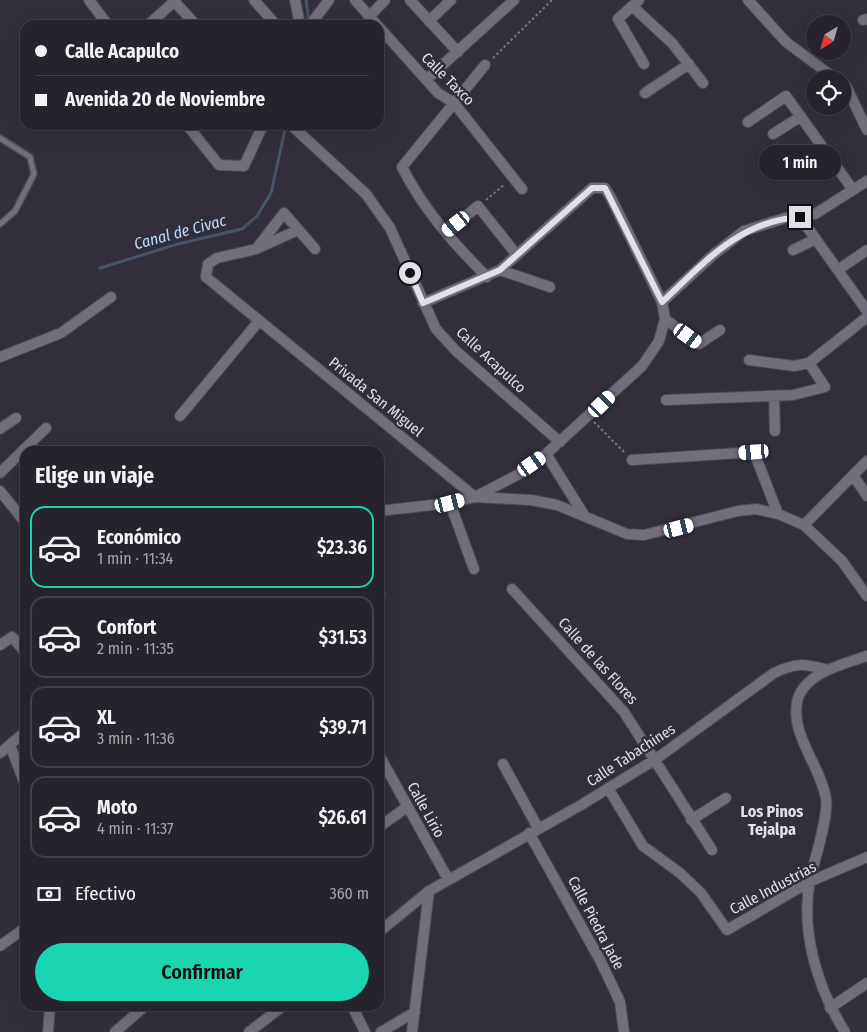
<!DOCTYPE html>
<html lang="es">
<meta charset="utf-8">
<style>
body{margin:0;font-family:"Fira Sans Condensed",sans-serif;background:#2e2b34;color:#f1f3f6;height:100vh;display:flex;flex-direction:column;font-size:19px;white-space:nowrap}
*{box-sizing:border-box;margin:0}
p{font-size:16px;color:#a4a4a9}
.icon{flex:none;width:28px;height:28px;fill:none;stroke:currentColor;stroke-width:2;stroke-linecap:round;stroke-linejoin:round}
.map{position:relative;flex:1;overflow:hidden}
.details{position:absolute;left:20px;top:446px;width:364px;height:565px;display:flex;flex-direction:column;background:#26232c;border-radius:15px;box-shadow:0 5px 20px #0002,0 0 0 1px #424048}
.details>*{flex:none}
.banner{position:absolute;left:20px;top:20px;width:364px;height:110px;border-radius:15px;box-shadow:0 5px 20px #0002,0 0 0 1px #424048;display:grid;align-content:center;height:110px;padding:0 15px;background:#26232c}
.needle{width:32px;rotate:217deg}
.controls{position:absolute;left:806px;top:15px;display:grid;gap:10px}
.controls a{display:grid;place-items:center;width:45px;height:45px;border-radius:50%;background:#26232c;box-shadow:0 5px 20px #0002,0 0 0 1px #424048;font-size:25px}
.end{position:absolute;width:22px;height:22px;margin:-11px;border:6px solid #e1dfe7;background:#111;box-shadow:0 0 0 2px #111}
.from{border-radius:50%}
.bubble{position:absolute;height:35px;border-radius:18px;background:#26232c;box-shadow:0 5px 20px #0002,0 0 0 1px #424048;font-size:16px;font-weight:600;line-height:35px;text-align:center}
.car{position:absolute;width:15px;height:30px;margin:-15px -8px;border-radius:6px;box-shadow:0 0 4px 1px #0007;background:linear-gradient(#fff 24%,#345 0 40%,#fff 0 76%,#345 0 86%,#fff 0)}
.banner b{display:flex;align-items:center;gap:18px;height:48px;font-size:19px}
.banner b+b{border-top:1px solid #424048}
.banner i{width:12px;height:12px;background:#f1f3f6}
ul{padding:0;list-style:none}
li{display:flex;align-items:center;gap:15px;height:82px;margin:0 10px 8px;padding:0 5px;border:2px solid #424048;border-radius:15px}
li div{flex:1}
li b{display:block;font-size:19px}
li em{font-style:normal;font-weight:600}
li.current{border-color:#1ad5b2}
li>.icon{width:45px;height:45px;stroke-width:1.5}
h2{padding:0 15px;font-size:22px;line-height:60px}
.pay{display:flex;align-items:center;gap:12px;height:55px;padding:0 15px;font-size:19px}
.pay p{margin-inline-start:auto}
.primary-button{display:flex;gap:10px;margin-top:auto;padding:10px 15px}
.primary-button a{flex:1;height:58px;border-radius:30px;background:#1ad5b2;color:#111;font-size:20px;font-weight:600;line-height:58px;text-align:center}
.map>svg:first-child{display:block}
</style>
<div class="map">
<svg width="867" height="1032" viewBox="0 0 867 1032">
<rect width="100%" height="100%" fill="#322f3b"/>
<g fill="none" stroke-linecap="round" stroke-linejoin="round">
<path stroke="#455466" stroke-width="3" d="M306 0 309 22
M100 268 178 244 242 229 257 216 271 193 286 125"/>
<defs>
<path id="lane" d="M0 138 30 157 34 174 15 211 0 224"/>
<path id="street" d="M89 0 108 25
M173 0 196 25
M254 0 276 25
M295 0 300 25
M355 0 377 25
M410 0 458 52
M639 0 618 19 644 64
M748 0 786 42 836 79
M632 6 672 43 703 83
M369 17 385 0
M863 20 867 19
M429 21 451 0
M148 25 176 0
M310 25 329 0
M379 27 438 93 454 103 522 189
M485 65 402 167C423 209 454 244 487 277
M426 80 514 0
M842 84 846 86 867 130
M645 93 689 64
M748 122 786 96 853 190
M187 125 219 165 244 166 263 125
M291 125 366 194 390 228 436 329 456 351 560 442
M773 134 800 117
M800 217 867 311
M298 230 256 249 217 258 208 264 206 277 475 497 519 474 546 454 642 366 659 341 665 319 662 302 611 198 605 188H592L500 270 423 303
M446 232 478 206 516 254
M257 248 284 213 315 249
M793 250 816 239
M500 270 550 287
M838 270 867 250
M662 302 713 255 744 231 785 218 815 214 867 181
M665 319 699 344 720 330
M0 357 61 333 111 297
M749 360 794 366 809 363 867 317
M774 396 775 431
M666 400 793 395 825 387 809 363
M180 416 259 321
M0 429 16 418
M546 454 584 515
M632 460 754 452 778 514
M0 473 46 428
M853 475 867 496
M0 491 25 522
M450 503 474 569
M379 511 450 503 475 497 531 500 557 505 627 534 644 535 738 511 756 509 778 514 804 525 842 561 867 596
M804 525 867 461
M512 589 624 712 712 850
M379 595H380
M0 645 12 637 25 652
M10 745 25 784
M0 753 25 732
M379 755 448 879
M503 764 538 828
M608 788 643 846 680 873 701 893 727 930 809 882 867 857
M691 820 726 798
M379 827 407 807
M529 833 600 960 620 1002 624 1032
M379 932 429 891 581 805 656 759 774 673C796 662 805 664 828 670
M0 946 25 928
M352 1006 365 1032
M830 1008 867 983
M48 1032 50 1006
M115 1032 145 1006
M249 1032 283 1006
M381 1032 415 1012
M412 1032 429 891
M845 1032C818 989 800 932 810 880 814 861 829 816 826 799 821 766 791 737 797 702 803 673 844 664 867 656"/>
</defs>
<use href="#lane" stroke="#4e4b55" stroke-width="8"/>
<use href="#street" stroke="#4e4b55" stroke-width="12"/>
<path stroke="#78757f" stroke-width="2" stroke-dasharray="2.5 2.5" stroke-linecap="butt" d="M493 58 552 0
M486 200 505 184
M594 422 624 452"/>
<use href="#lane" stroke="#726e7c" stroke-width="5"/>
<use href="#street" stroke="#726e7c" stroke-width="10"/>
</g>
<g fill="none" stroke-linecap="round" stroke-linejoin="round">
<path stroke="#e1dfe7" stroke-width="6" d="M410 273 423 303 500 270 592 188H605L662 302C704 263 739 221 800 217"/>
</g>
<g text-anchor="middle" dominant-baseline="central" stroke-width="5" stroke-linejoin="round" paint-order="stroke">
<g font-size="15" fill="#e1dfe7" stroke="#322f3b">
<text transform="translate(448 79) rotate(45)">Calle Taxco</text>
<text transform="translate(491 360) rotate(43)">Calle Acapulco</text>
<text transform="translate(376 397) rotate(39)">Privada San Miguel</text>
<text transform="translate(598 661) rotate(48)">Calle de las Flores</text>
<text transform="translate(631 755) rotate(-33)">Calle Tabachines</text>
<text transform="translate(426 810) rotate(61)">Calle Lirio</text>
<text transform="translate(773 888) rotate(-28)">Calle Industrias</text>
<text transform="translate(596 923) rotate(62)">Calle Piedra Jade</text>
</g>
<g font-size="16" font-style="italic" fill="#badbfc" stroke="#322f3b">
<text transform="translate(180 232) rotate(-15)">Canal de Civac</text>
</g>
<g font-size="16" font-weight="bold" fill="#e1dfe7" stroke="#322f3b">
<text x="772" y="811">Los Pinos<tspan x="772" dy="18">Tejalpa</tspan></text>
</g>
</g>
</svg>
<div class="controls">
<a><svg class="needle" viewBox="-14 -14 28 28"><path d="M0-13l5 13h-10z" fill="#e53935"/><path d="M0 13l5-13h-10z" fill="#a4a4a9"/></svg></a>
<a><svg class="icon" aria-label="locate" viewBox="0 0 24 24"><circle cx="12" cy="12" r="6"/><path d="M12 2v4M12 18v4M2 12h4M18 12h4"/></svg></a>
</div>
<i class="end from" style="left:410px;top:273px"></i>
<i class="end" style="left:800px;top:217px"></i>
<div class="bubble" style="left:759px;top:145px;width:82px">1 min</div>
<i class="car" style="left:456px;top:224px;rotate:231deg"></i>
<i class="car" style="left:688px;top:336px;rotate:126deg"></i>
<i class="car" style="left:602px;top:404px;rotate:46deg"></i>
<i class="car" style="left:754px;top:452px;rotate:266deg"></i>
<i class="car" style="left:532px;top:464px;rotate:55deg"></i>
<i class="car" style="left:450px;top:503px;rotate:76deg"></i>
<i class="car" style="left:679px;top:528px;rotate:76deg"></i>
<div class="banner">
<b><i class="from"></i>Calle Acapulco</b>
<b><i></i>Avenida 20 de Noviembre</b>
</div>
<section class="details">
<h2>Elige un viaje</h2>
<ul>
<li class="current"><svg class="icon" aria-label="car" viewBox="0 0 24 24"><path d="M5 17H2v-5l4-1 3-4h7l3 4 3 1v5h-3M9 17h6M6 11h13"/><circle cx="7" cy="17" r="2"/><circle cx="17" cy="17" r="2"/></svg><div><b>Económico</b><p>1 min · 11:34</p></div><em>$23.36</em></li>
<li><svg class="icon" aria-label="car" viewBox="0 0 24 24"><path d="M5 17H2v-5l4-1 3-4h7l3 4 3 1v5h-3M9 17h6M6 11h13"/><circle cx="7" cy="17" r="2"/><circle cx="17" cy="17" r="2"/></svg><div><b>Confort</b><p>2 min · 11:35</p></div><em>$31.53</em></li>
<li><svg class="icon" aria-label="car" viewBox="0 0 24 24"><path d="M5 17H2v-5l4-1 3-4h7l3 4 3 1v5h-3M9 17h6M6 11h13"/><circle cx="7" cy="17" r="2"/><circle cx="17" cy="17" r="2"/></svg><div><b>XL</b><p>3 min · 11:36</p></div><em>$39.71</em></li>
<li><svg class="icon" aria-label="car" viewBox="0 0 24 24"><path d="M5 17H2v-5l4-1 3-4h7l3 4 3 1v5h-3M9 17h6M6 11h13"/><circle cx="7" cy="17" r="2"/><circle cx="17" cy="17" r="2"/></svg><div><b>Moto</b><p>4 min · 11:37</p></div><em>$26.61</em></li>
</ul>
<div class="pay"><svg class="icon" aria-label="cash" viewBox="0 0 24 24"><path d="M3 7h18v10H3z"/><circle cx="12" cy="12" r="2"/></svg>Efectivo<p>360 m</p></div>
<div class="primary-button"><a>Confirmar</a></div>
</section>
</div>
